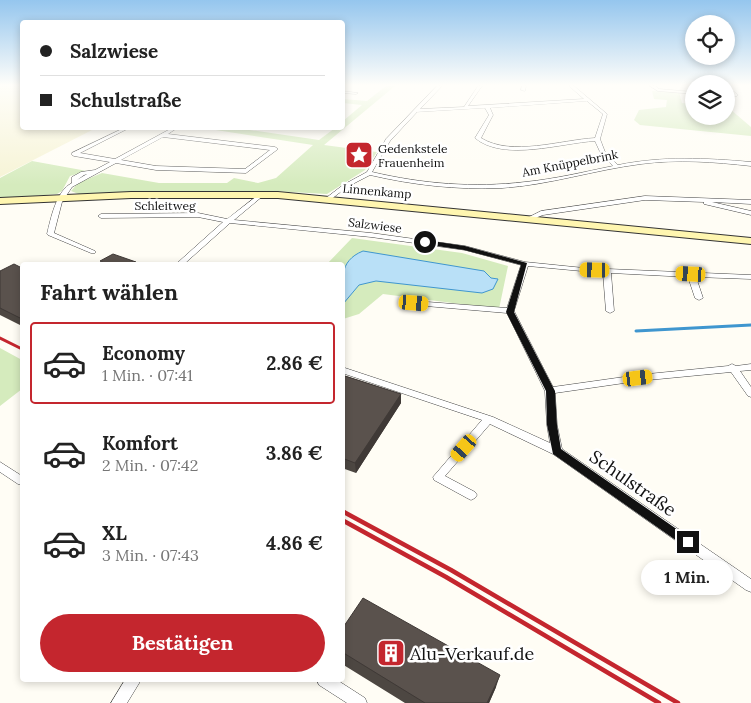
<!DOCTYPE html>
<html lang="de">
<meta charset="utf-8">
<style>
body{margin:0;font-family:Lora,serif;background:#f2f2f2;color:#222;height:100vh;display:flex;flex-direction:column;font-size:19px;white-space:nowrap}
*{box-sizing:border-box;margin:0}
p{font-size:16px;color:#767676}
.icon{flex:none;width:28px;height:28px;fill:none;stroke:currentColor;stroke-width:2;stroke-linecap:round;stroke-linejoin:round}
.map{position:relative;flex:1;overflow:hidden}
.details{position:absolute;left:20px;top:262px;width:325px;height:420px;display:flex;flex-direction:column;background:#fff;border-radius:5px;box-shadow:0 2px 8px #0003}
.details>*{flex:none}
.guide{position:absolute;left:20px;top:20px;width:325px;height:110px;border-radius:5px;box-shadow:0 2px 8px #0003;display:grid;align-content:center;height:110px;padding:0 20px;background:#fff}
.tools{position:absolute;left:685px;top:15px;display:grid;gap:10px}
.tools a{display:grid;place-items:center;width:50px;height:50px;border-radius:50%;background:#fff;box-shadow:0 2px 8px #0003;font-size:25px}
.end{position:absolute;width:22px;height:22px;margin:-11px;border:6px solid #111;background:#fff;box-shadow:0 0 0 2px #fff}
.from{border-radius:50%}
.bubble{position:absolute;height:35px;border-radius:18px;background:#fff;box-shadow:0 2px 8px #0003;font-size:16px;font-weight:700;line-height:35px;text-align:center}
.car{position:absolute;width:15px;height:30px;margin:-15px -8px;border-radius:6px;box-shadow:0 0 4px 1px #0007;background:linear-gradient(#f5c518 24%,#345 0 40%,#f5c518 0 76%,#345 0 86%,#f5c518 0)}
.guide b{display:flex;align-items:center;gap:18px;height:48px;font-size:19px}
.guide b+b{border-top:1px solid #e0e0e0}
.guide i{width:12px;height:12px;background:#222}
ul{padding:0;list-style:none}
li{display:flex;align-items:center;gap:15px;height:82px;margin:0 10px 8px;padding:0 10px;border:2px solid transparent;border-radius:5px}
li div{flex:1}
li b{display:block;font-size:19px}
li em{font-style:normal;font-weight:700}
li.on{border-color:#c4262e}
li>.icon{width:45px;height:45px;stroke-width:1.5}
h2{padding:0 20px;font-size:22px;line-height:60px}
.cta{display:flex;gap:10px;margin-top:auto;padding:10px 20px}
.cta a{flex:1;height:58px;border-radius:30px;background:#c4262e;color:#fff;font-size:20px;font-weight:700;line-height:58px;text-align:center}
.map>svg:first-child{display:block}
</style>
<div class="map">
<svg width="751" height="703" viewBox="0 0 751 703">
<rect width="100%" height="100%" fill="#fffdf5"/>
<path fill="#f6f3d4" d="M0 86H22V128H96L0 177Z"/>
<path fill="#d5ebbd" d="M386 86H395L324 145 377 152 365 170 327 194 272 191 81 195 71 191 78 183 102 173 159 183H227L234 178 258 183 276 178 313 145 203 128H236L319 140 335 128H342L343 121 362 105 343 103V99L367 101Z
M652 91 679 92 682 103 694 104V116H726V109H730L751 127V136L640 125 634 120 639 110 666 107 667 100 654 99Z
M32 161 87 171 70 176 62 191 57 194 0 199V178Z
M352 238 462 253 508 266 499 309 383 294 359 314 343 319 342 265H326Z
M0 348 22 360V389L0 406Z"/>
<path fill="#b9e0f7" stroke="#3f96cf" d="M363 251 484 271 491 278 498 279 493 289 482 293 376 281 359 285 343 304C342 282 338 261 363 251Z"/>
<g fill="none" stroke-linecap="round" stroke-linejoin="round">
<path stroke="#3f96cf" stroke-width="3" d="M636 331 751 325"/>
<defs>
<path id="minor" d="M437 86H442L420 109 464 107 478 86H482L468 106 584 99 569 86H574L607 114 600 139 605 152 618 165C662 156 706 158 751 162V166C715 162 677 159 641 164 594 170 549 185 502 188 457 190 413 185 370 175L347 187 330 200H326V198L343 185 367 172 386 139ZM587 101 603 114 595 138C560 140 512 157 481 138L493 115 490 108ZM485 108 489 115 475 138C504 162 561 143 595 141L601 154 613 166C584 172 555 179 525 182 474 188 423 184 372 172L390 141 417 112Z
M522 86H526L525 91 521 90Z
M650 86H656L659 89 694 92V94L658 91Z
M726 86 737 94V96H726V94H731L726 89Z
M342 91 358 93 356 94 342 93Z
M124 128H129L80 153 115 159 172 128H177L168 134 275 147 278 149 246 173 156 170 116 163 72 187 62 202 54 233 95 251V253H91L48 235 47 234C51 218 56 191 72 183V177L81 172 95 170 110 162 74 156 72 155V153ZM163 137 270 150 245 169 156 166 121 160ZM87 174 77 180 84 175Z
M262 192 265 194 264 195 234 220 371 233 465 246 525 262 584 268 751 275V279L696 277 703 298 699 300 695 298 688 277 611 273 614 311 610 313 606 311 603 273 528 266 514 311 553 387 638 375 728 366 732 364 736 366 751 364V370L740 371 751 387V397L748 396 731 372 638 381 555 393 557 425 562 449 751 579V592L746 590 553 454 490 424 445 476 475 492 477 495 475 498 471 500 467 498 434 480 433 477 482 420 342 373V367L493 417 550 443 547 425 545 391 507 313 414 305 410 303 414 301 507 308 521 265 465 250 371 237 230 223 183 265H175L223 222 198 217 101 218 98 216 101 214 198 213 227 219Z
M645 196 751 200V204L712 202 751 211V215L704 204V202L645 200 543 215 530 220 527 218 541 211Z
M0 462 22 476V485L18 484 0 472Z
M125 680H141L127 703H111Z
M317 680H337L365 698 367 703H347L319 685Z"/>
<path id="secondary" d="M131 192H278L751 238V244L278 198H131L0 204V198Z"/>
</defs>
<use href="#minor" stroke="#444" stroke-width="1"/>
<use href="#secondary" stroke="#333" stroke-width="2"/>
<use href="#minor" fill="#fff" fill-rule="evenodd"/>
<use href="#secondary" fill="#fff6b0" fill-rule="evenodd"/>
<path stroke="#c4262e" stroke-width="3" d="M0 338 22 349"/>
<path stroke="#c4262e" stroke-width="4" d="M342 511 344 512"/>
<path stroke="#c4262e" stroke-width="4.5" d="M342 511 451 570 678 703
M342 520 446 577 659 703"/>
</g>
<path fill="#4d4742" d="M22 268V326L0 315V271Z
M342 375 401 394V403L356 473 342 468Z
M342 629 496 687 489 703H405L342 664Z"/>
<path fill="#3f3936" d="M401 394V403L356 473 355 463Z
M500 675 496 687 489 703H487Z"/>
<path fill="#5a524d" stroke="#3f3936" d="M113 254 136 262 131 265H100L104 263 100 261Z
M14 264 22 268V319L0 308V271Z
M342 375 401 394 355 463 342 458Z
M363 598 500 675 487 703H425L342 652V629Z"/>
<linearGradient id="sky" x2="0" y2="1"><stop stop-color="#95c6ee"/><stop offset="0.46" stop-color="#fffefa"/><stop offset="1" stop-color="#fffefa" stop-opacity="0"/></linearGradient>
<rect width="751" height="185" fill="url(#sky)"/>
<path fill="#111" d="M425 240 465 246 527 263 514 312 555 391 557 425 561 449 691 539V546H684L553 454 547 425 546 391 506 312 521 265 464 250 423 244Z"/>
<defs>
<symbol id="sight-square" viewBox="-11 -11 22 22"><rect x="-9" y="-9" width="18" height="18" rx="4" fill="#c4262e" stroke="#fff"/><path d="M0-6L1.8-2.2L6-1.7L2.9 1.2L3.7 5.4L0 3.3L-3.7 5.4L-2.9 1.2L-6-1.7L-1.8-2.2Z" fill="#fff"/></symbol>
<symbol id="building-square" viewBox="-11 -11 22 22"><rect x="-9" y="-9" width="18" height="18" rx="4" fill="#c4262e" stroke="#fff"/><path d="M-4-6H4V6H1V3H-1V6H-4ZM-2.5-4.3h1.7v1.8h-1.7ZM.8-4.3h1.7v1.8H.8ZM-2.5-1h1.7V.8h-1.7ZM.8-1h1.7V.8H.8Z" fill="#fff"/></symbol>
</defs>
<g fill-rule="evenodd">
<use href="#sight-square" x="343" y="139" width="32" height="32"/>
<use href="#building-square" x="375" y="637" width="32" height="32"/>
</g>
<g text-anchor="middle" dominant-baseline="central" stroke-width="5" stroke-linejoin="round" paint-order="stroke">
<g font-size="12" fill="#111" stroke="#fff" text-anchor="start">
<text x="378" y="148">Gedenkstele<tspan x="378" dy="14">Frauenheim</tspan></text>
</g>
<g font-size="12" fill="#111" stroke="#fff">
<text transform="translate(570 163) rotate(-11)">Am Knüppelbrink</text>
<text transform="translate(377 191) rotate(5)">Linnenkamp</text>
<text x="165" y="205">Schleitweg</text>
<text transform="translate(375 225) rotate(7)">Salzwiese</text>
</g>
<g font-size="18" fill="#111" stroke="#fff">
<text transform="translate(633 483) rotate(35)">Schulstraße</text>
</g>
<g font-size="18" fill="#111" stroke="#fff" text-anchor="start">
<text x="410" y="653">Alu-Verkauf.de</text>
</g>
</g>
</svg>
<div class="tools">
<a><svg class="icon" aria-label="locate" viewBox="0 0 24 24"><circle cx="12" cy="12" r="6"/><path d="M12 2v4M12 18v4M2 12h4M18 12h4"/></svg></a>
<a><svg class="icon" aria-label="layers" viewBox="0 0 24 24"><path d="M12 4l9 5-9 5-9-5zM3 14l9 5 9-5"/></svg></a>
</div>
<i class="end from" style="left:425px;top:242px"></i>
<i class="end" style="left:688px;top:542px"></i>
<div class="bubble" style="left:641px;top:560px;width:92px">1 Min.</div>
<i class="car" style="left:595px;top:270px;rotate:271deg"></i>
<i class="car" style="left:691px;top:274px;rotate:273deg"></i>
<i class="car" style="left:414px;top:303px;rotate:95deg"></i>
<i class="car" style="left:638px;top:378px;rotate:83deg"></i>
<i class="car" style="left:464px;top:448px;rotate:221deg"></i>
<div class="guide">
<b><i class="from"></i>Salzwiese</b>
<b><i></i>Schulstraße</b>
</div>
<section class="details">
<h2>Fahrt wählen</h2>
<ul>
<li class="on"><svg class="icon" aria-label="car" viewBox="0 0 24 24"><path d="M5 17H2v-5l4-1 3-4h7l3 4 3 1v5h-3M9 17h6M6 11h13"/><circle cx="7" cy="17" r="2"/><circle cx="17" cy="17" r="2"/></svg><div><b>Economy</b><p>1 Min. · 07:41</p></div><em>2.86 €</em></li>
<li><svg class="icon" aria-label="car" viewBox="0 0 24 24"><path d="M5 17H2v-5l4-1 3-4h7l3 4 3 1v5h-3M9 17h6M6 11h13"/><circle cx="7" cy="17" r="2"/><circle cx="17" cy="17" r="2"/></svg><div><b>Komfort</b><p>2 Min. · 07:42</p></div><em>3.86 €</em></li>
<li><svg class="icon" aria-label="car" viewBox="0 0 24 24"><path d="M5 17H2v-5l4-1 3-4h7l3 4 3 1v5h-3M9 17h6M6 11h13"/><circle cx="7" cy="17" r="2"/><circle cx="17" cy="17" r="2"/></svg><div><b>XL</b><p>3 Min. · 07:43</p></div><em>4.86 €</em></li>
</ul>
<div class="cta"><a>Bestätigen</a></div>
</section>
</div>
